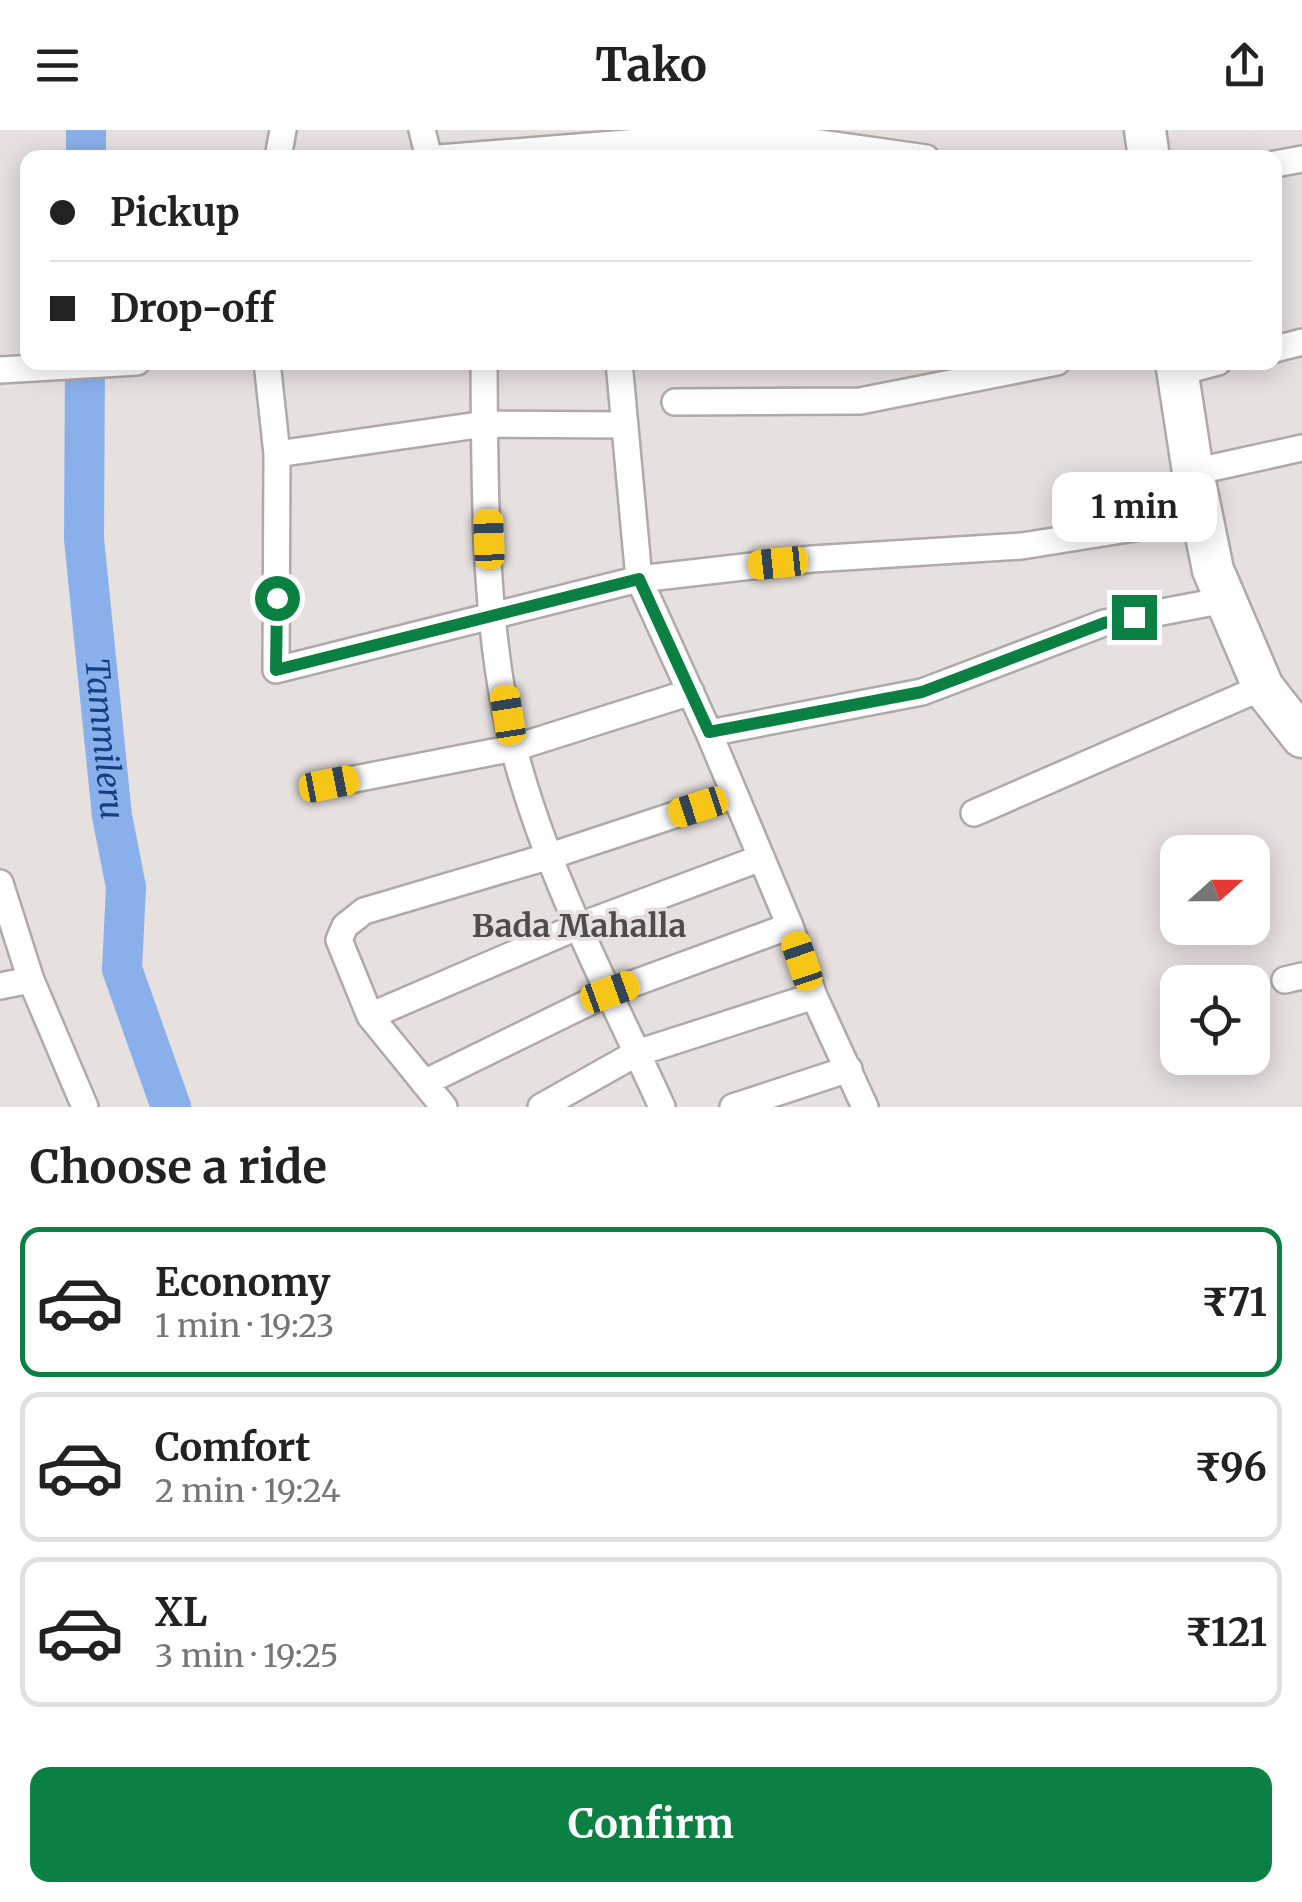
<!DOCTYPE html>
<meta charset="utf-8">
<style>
body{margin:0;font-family:Merriweather,serif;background:#f2f2f2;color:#222;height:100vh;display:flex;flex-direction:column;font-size:38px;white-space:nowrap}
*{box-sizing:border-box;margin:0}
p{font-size:32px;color:#767676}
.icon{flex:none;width:55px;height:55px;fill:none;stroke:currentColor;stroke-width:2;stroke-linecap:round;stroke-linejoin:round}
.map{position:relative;height:977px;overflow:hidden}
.side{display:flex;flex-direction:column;background:#fff;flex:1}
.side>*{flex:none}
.hud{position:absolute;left:20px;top:20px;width:1262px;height:220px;border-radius:20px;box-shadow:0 5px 25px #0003;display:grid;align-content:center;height:220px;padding:0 30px;background:#fff}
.needle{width:65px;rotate:69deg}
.tools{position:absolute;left:1160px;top:705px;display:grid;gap:20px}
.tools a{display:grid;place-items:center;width:110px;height:110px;border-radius:20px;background:#fff;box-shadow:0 5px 25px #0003;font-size:50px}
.end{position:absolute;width:45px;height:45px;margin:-22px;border:12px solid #0b8043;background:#fff;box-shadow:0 0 0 5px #fff}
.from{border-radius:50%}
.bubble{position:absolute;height:70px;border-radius:20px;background:#fff;box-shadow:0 5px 25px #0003;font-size:32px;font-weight:700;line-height:70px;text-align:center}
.car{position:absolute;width:30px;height:60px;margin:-30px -15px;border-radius:12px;box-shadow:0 0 8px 2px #0007;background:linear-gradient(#f5c518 24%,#345 0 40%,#f5c518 0 76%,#345 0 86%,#f5c518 0)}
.hud b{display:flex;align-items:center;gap:35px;height:95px;font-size:38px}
.hud b+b{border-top:2px solid #e0e0e0}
.hud i{width:25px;height:25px;background:#222}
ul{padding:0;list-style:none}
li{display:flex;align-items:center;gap:30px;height:150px;margin:0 20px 15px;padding:0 10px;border:5px solid #e0e0e0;border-radius:20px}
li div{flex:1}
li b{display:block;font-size:38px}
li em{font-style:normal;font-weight:700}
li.selected{border-color:#0b8043}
li>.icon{width:90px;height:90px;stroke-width:1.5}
h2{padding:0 30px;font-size:45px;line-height:120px}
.cta{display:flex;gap:20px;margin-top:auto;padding:20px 30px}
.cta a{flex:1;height:115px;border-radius:20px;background:#0b8043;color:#fff;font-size:40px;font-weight:700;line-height:115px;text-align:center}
header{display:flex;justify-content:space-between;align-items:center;height:130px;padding:0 30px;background:#fff;font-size:45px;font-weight:700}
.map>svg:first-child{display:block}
</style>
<header><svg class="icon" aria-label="menu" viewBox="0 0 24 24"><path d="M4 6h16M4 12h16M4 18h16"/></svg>Tako<svg class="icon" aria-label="share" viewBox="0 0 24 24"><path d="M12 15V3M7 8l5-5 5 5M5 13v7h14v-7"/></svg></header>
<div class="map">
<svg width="1302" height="977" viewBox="0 0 1302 977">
<rect width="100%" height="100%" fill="#e6e0de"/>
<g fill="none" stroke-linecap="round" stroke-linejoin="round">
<g stroke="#8ab0ec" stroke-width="40">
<path d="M86 28V0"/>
<path id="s1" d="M85 232 84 409 112 686 126 757 122 839 171 977"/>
</g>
<defs>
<path id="street" d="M422 0 429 28
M278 28 283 0
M439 28 639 12 792 9 926 28
M1275 34 1302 29
M1275 219 1302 212
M267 232 277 324 276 540 639 449 812 429 1022 416 1203 387
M484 232C485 357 483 498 514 619 546 743 609 860 662 977
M619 232 639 449 709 603 790 796 814 866 865 977
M0 240 137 232
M1177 243 1218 232
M675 272 860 271 1057 232
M277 324 485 294 625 295
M1193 342 1302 318
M709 603 922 562 1104 493 1225 470
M329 654 514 618 691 562
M974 683 1263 557
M0 753 31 850 85 977
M1285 850 1302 846
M0 856 31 850
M370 886 339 810 345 796 364 781 550 726 735 665
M424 953 610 862 790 796
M444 977 370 886 579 796 761 728
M541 977 637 923 814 866
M733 977 849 939"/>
<path id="primary" d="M1145 0 1149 28
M1176 232 1193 342 1213 440 1263 557 1302 607"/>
</defs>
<use href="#street" stroke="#afaaa7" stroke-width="30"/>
<use href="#primary" stroke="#afaaa7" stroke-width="45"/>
<use href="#street" stroke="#fff" stroke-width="25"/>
<use href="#primary" stroke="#fff" stroke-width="40"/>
</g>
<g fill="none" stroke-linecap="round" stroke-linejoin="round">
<path stroke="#0b8043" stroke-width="12" d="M277 468 276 540 639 449 709 602 922 562 1104 493 1134 487"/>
</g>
<g text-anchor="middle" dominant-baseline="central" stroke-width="8" stroke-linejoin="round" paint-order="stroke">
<g font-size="32" font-style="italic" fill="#124085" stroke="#e6e0de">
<text stroke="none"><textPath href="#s1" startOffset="378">Tammileru</textPath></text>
</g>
<g font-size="32" font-weight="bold" fill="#504c4a" stroke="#e6e0de">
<text x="579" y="796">Bada Mahalla</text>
</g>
</g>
</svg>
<div class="tools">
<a><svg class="needle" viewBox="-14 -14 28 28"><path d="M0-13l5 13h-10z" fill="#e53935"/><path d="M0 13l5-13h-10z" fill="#767676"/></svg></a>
<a><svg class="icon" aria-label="locate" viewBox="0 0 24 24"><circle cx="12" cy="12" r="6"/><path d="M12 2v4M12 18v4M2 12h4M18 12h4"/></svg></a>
</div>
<i class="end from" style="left:277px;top:468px"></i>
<i class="end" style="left:1134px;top:487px"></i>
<div class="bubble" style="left:1052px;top:342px;width:165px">1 min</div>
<i class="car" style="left:489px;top:409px;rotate:358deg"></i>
<i class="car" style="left:778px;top:433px;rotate:264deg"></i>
<i class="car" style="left:508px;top:585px;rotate:351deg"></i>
<i class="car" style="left:329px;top:654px;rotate:79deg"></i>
<i class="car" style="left:698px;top:677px;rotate:252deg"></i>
<i class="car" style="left:802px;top:831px;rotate:341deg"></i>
<i class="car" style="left:610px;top:862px;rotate:70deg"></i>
<div class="hud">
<b><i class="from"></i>Pickup</b>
<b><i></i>Drop-off</b>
</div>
</div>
<section class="side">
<h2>Choose a ride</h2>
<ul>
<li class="selected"><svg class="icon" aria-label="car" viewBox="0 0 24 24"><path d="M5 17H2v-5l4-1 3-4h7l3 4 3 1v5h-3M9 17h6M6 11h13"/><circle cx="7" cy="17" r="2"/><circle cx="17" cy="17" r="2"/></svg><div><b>Economy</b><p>1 min · 19:23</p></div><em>₹71</em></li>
<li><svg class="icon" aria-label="car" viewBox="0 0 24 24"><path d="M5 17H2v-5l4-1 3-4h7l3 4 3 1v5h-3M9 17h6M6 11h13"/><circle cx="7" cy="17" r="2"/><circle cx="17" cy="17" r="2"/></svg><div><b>Comfort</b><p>2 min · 19:24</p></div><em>₹96</em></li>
<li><svg class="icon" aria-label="car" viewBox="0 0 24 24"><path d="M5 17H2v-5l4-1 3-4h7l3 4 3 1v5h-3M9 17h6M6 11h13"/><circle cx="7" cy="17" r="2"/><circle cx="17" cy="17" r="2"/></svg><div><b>XL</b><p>3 min · 19:25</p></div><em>₹121</em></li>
</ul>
<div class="cta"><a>Confirm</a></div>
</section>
